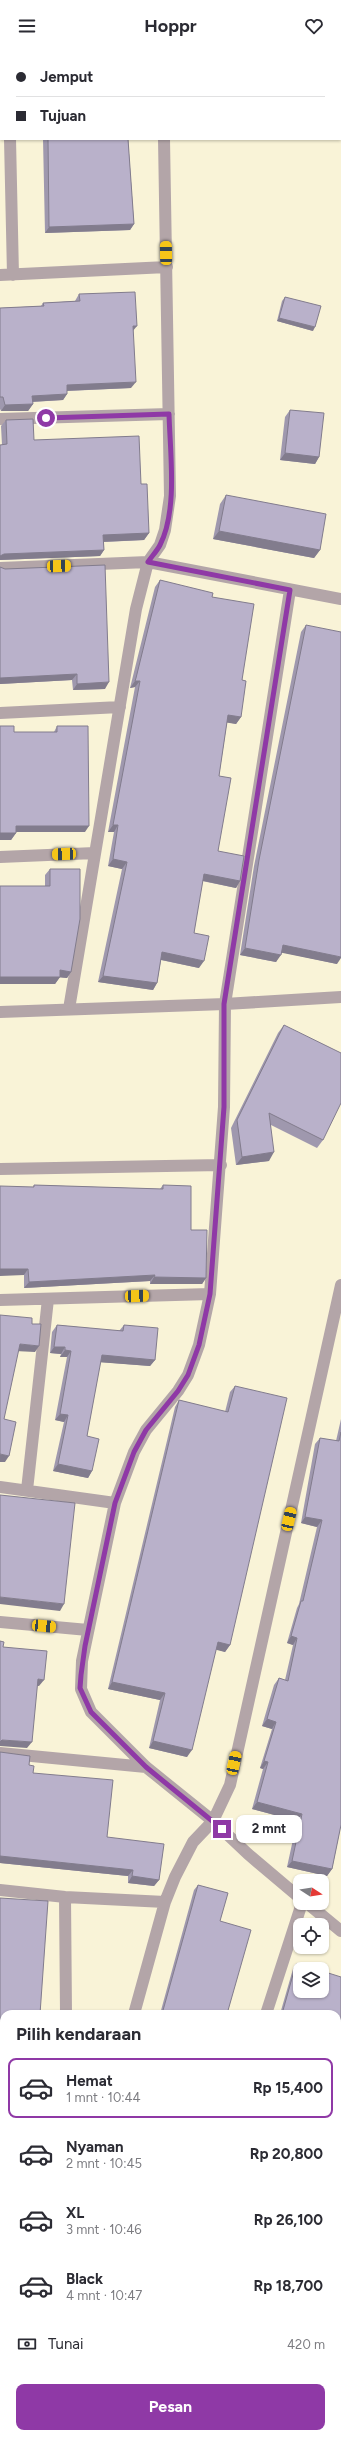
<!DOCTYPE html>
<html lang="id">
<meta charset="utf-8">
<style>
body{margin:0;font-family:Figtree,sans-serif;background:#f2f2f3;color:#2b2b33;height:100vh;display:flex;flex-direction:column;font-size:15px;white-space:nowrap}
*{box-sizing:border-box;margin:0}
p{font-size:13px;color:#7c7c81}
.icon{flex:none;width:22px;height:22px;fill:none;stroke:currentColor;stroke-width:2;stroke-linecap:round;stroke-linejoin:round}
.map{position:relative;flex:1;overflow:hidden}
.side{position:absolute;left:0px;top:1958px;width:341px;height:428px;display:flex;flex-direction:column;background:#fff;border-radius:12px 12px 0 0;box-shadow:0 1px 3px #0004}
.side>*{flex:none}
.top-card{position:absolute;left:0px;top:0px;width:341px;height:88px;box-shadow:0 1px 3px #0004;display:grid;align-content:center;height:88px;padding:0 16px;background:#fff}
.needle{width:26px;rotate:102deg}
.buttons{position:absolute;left:293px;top:1822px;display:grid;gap:8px}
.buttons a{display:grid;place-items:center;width:36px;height:36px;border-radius:8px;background:#fff;box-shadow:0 1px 3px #0004;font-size:20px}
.end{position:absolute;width:18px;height:18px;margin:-9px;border:5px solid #8f39a6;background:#fff;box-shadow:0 0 0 2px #fff}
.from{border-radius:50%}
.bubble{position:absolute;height:28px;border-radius:8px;background:#fff;box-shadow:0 1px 3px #0004;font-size:13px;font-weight:700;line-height:28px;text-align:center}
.car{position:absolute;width:12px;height:24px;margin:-12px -6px;border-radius:5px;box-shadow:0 0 3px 1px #0007;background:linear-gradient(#f5c518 24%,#345 0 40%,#f5c518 0 76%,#345 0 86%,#f5c518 0)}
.top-card b{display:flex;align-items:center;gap:14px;height:38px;font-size:15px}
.top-card b+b{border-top:1px solid #e1e1e2}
.top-card i{width:10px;height:10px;background:#2b2b33}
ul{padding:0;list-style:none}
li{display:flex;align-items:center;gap:12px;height:60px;margin:0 8px 6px;padding:0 8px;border:2px solid transparent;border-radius:8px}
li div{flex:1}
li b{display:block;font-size:15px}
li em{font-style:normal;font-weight:700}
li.current{border-color:#8f39a6}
li>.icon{width:36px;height:36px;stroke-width:1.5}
h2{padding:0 16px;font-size:18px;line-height:48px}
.pay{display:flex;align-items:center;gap:10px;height:44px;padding:0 16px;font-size:15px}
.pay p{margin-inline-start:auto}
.primary-button{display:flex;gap:8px;margin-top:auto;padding:8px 16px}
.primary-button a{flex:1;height:46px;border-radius:8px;background:#8f39a6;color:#fff;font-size:16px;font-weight:700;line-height:46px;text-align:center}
header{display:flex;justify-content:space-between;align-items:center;height:52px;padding:0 16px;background:#fff;font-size:18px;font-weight:700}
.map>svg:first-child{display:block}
</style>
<header><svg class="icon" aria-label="menu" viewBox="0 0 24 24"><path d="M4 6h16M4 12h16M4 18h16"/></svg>Hoppr<svg class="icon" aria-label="heart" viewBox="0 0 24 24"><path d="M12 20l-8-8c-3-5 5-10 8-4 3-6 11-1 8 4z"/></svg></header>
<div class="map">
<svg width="341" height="2386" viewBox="0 0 341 2386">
<rect width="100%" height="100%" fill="#f9f3d7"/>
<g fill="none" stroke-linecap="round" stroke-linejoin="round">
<path stroke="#b3a5a8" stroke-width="12" d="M8 0V1
M162 0V1
M10 87 13 223
M0 223 167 215
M0 367 169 362
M0 516 148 510 341 547
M290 538 225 952 224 1055 210 1242 199 1293 188 1323 178 1339 146 1378 134 1400 115 1451 82 1609 81 1637 91 1660 146 1715 213 1769 248 1802 300 1846
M0 661 120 655
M0 805 95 801
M69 957 136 557 148 510 160 493 165 478 170 444 164 87
M0 960 225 952 341 945
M0 1117 221 1113
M0 1248 210 1242
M0 1435 115 1451
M27 1438 48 1247
M0 1570 88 1578
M0 1701 146 1715
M0 1838 65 1845 165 1850
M65 1845 66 1962
M307 1851 341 1879
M134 1962 165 1850 175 1825 193 1790 213 1769 230 1733 341 1233
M266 1962 302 1851
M337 2116 341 2101
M337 2280 341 2282
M17 2386 18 2382
M147 2386 148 2382
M264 2386 265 2382"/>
</g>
<path fill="#9f98ae" d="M43 87H128L134 172 130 178 45 181Z
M79 242 133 278 131 336 67 339V342L63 348 32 350 33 352 28 359H1L0 357V256L41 254 43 251 75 249Z
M285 245 313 279 277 269 282 249Z
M290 358 319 405 315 412 280 408 285 365Z
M6 368 34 388 141 432 149 481 144 488 104 490V498L100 504 0 508V393H2L1 374Z
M226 443 320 498 314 506 213 487 220 452Z
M0 515 105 637 73 638 72 628 0 632Z
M160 528 212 545 242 628 241 665 236 672 227 670 219 724 218 799 240 829 236 836 202 829 194 881 199 916 161 908 157 931 153 938 98 930 122 817 108 814 114 780H108L135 635 130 636 155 535Z
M306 573 337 912 281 900 276 910 240 903 254 814 301 580Z
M0 674 14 680H54L57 674 85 780H16V781L11 788H0Z
M50 817 71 920 67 926 60 925 55 932H0V834H45V823Z
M284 973 323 1088 317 1096 271 1073 269 1109 236 1113 231 1076 278 981Z
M34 1133 160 1137 163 1133 191 1178 206 1226 202 1232H150V1229L24 1236V1223L33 1135Z
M57 1273 119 1279 124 1273 155 1308 150 1314 100 1310 87 1384 92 1419 88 1426 53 1419 64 1370 55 1368 67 1305H60L61 1302 50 1301 52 1280Z
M235 1334 230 1593 225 1600 216 1597 187 1705 149 1696 160 1648 108 1637 175 1355 179 1348 225 1360 230 1340Z
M341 1367V1773L332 1817 327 1824 287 1815 297 1769 252 1757 263 1717 260 1716 272 1677 262 1674 274 1633 279 1626 285 1628 293 1593 287 1591 297 1556 299 1552 317 1475 301 1471 315 1392 320 1386 336 1389Z
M0 1700 29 1713 33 1721 107 1785 159 1828 154 1834 128 1831V1824L0 1811Z
M198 1833 220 1869 227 1962H160L194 1838Z
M296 1912 337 1962H280L293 1917Z
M43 2382H111L110 2386H42Z
M166 2382H234L233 2386H165Z
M284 2382H337L341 2386H283Z"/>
<path fill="#827c8d" d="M284 0 283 1H253Z
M134 172 130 178 45 181 49 175Z
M279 266 315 275 313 279 277 269Z
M133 274H137L132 280Z
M136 330 131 336 62 339 67 333Z
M67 342 63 348 28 350 32 344Z
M33 352 28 359H1L5 353Z
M285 401 319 405 315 412 280 408Z
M219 479 320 498 314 506 213 487Z
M149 481 144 488 99 490 103 483Z
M104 498 100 504 0 508V504L4 502Z
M77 622 72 628 0 632V626Z
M135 629H140L135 635 130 636Z
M109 630 105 637 73 638 77 632Z
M228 663 241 665 236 672 223 670Z
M113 773H118L114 780H108Z
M16 774H89L85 780H11Z
M0 781H16L11 788H0Z
M113 807 127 810 122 817 108 814Z
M204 822 240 829 236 836 199 828Z
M283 893 341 905V906L337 912 278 900Z
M245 896 281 903 276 910 240 903Z
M162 900 204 909 199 916 157 907Z
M60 918 71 920 67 926 55 925Z
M103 924 157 931 153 938 98 930Z
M0 925H60L55 932H0Z
M274 1100 269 1109 236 1113 242 1105Z
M0 1217H28L24 1223 0 1224Z
M155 1223 150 1229 24 1236 29 1230Z
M154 1225 206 1226 202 1232H150Z
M20 1292 39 1294 35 1300 15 1299Z
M54 1295H65L61 1302 50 1301Z
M65 1298 71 1299 67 1305H60Z
M102 1303 155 1308 150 1314 97 1310Z
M60 1362 68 1363 64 1370 55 1368Z
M0 1402 9 1404 5 1410H0Z
M58 1412 92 1419 88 1426 53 1419Z
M305 1465 322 1468 317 1475 301 1471Z
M0 1545 64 1552 60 1559 0 1552Z
M291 1584 297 1586 293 1593 287 1591Z
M218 1590 230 1593 225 1600 213 1597Z
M38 1627 44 1628 39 1634H33Z
M112 1630 165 1641 160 1648 108 1637Z
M267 1667 276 1670 272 1677 262 1674Z
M2 1688 32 1690 27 1696 0 1694V1690Z
M153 1689 192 1698 187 1705 149 1696Z
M264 1709 268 1710 263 1717 260 1716Z
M257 1750 302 1762 297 1769 252 1757Z
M0 1804 133 1818 128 1824 0 1811Z
M292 1809 332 1817 327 1824 287 1815Z
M132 1824 159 1828 154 1834 128 1831Z
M0 2267H4V2273H0Z"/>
<path fill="#b9b1ca" stroke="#827c8d" d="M46 0H122L123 1H46Z
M189 0H279L253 1H189Z
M48 87H128L134 172 49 175Z
M135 240 137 274H133L136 330 67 333V342L32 344 33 352 5 353 3 345H0V256L44 254 43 251 80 249 79 242Z
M285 245 321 254 315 275 279 266Z
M290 358 324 361 319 405 285 401Z
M33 367 34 388 139 384 141 432H147L149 481 103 483 104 498 4 502 0 504V393L7 392 6 368Z
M226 443 326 462 320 498 219 479Z
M105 513 109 630 77 632V622L0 626V515L5 517Z
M160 528 213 541 212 545 254 552 242 628 246 629 241 665 228 663 219 724 231 726 218 799 244 804 240 829 204 822 194 881 209 884 204 909 162 900 157 931 103 924 127 810 113 807 118 773H113L140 629H135L136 626Z
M306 573 341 580V905L283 893 281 903 245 896 259 808Z
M0 674H14V680H57V674H88L89 774H16V781H0Z
M50 817H80V867L71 920 60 918V925H0V931V834H50Z
M284 973 341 1001V1051L323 1088 269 1061 274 1100 242 1105 237 1068Z
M34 1133 163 1137V1133L191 1134V1178H207L206 1226 154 1225 155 1223 29 1230 28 1217H0V1134L34 1135Z
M0 1263 32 1266V1272H41L39 1294 20 1292 4 1367 16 1370 9 1404 0 1402Z
M57 1273 123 1279 124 1273 158 1276 155 1308 102 1303 87 1384 99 1387 92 1419 58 1412 68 1363 60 1362 71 1299 65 1298V1295H54Z
M235 1334 287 1346 230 1593 218 1590 192 1698 153 1689 165 1641 112 1630 179 1348 228 1360Z
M341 1380V1773L332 1817 292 1809 302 1762 257 1750 268 1710 264 1709 276 1670 267 1667 279 1626 288 1629 297 1586 291 1584 301 1549H303L322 1468 305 1465 320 1386 339 1389Z
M0 1443 75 1451 64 1552 0 1545Z
M0 1589 4 1590 3 1595 47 1599 44 1628 38 1627 32 1690 2 1688 0 1690Z
M0 1700 30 1704 29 1713 34 1714 33 1721 113 1728 107 1785 164 1792 159 1828 132 1824 133 1818 0 1804Z
M198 1833 228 1841 220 1869 251 1878 227 1962H162Z
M0 1846 48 1849 40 1962H4V2267H0Z
M296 1912 313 1917H300V1939H322V1919L341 1925V1978L337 1992V1962H282Z
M337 2332H341V2386H286L287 2382H337Z
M46 2382H111L110 2386H44Z
M168 2382H234L233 2386H166Z"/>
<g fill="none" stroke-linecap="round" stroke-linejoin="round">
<path stroke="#8f39a6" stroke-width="5" d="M46 366 169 362C170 400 178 458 160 493 157 499 152 504 148 510L290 538 224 952V1055L210 1242 199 1293 188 1323 178 1339 146 1378 134 1400 115 1451 85 1594 81 1623 80 1636 91 1660 146 1715 222 1777"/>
</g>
</svg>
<div class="buttons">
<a><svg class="needle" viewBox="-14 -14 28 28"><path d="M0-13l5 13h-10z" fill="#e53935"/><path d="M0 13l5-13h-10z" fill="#7c7c81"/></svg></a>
<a><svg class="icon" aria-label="locate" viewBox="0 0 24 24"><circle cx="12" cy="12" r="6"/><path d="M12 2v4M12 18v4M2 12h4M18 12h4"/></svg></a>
<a><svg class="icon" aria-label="layers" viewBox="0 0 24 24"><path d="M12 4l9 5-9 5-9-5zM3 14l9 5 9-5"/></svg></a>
</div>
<i class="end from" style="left:46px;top:366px"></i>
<i class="end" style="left:222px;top:1777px"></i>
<div class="bubble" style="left:236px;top:1763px;width:66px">2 mnt</div>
<i class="car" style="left:166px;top:201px;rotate:359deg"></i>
<i class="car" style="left:59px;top:514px;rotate:88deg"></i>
<i class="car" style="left:64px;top:802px;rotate:268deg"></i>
<i class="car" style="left:137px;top:1244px;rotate:88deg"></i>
<i class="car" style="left:289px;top:1467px;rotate:13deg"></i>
<i class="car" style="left:44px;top:1574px;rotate:95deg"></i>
<i class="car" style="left:234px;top:1711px;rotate:12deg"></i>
<div class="top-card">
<b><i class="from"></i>Jemput</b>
<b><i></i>Tujuan</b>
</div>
<section class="side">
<h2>Pilih kendaraan</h2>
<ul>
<li class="current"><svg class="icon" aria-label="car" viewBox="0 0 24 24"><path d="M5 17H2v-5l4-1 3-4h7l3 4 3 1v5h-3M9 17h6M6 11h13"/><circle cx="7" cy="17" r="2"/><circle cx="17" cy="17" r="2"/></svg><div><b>Hemat</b><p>1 mnt · 10:44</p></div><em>Rp 15,400</em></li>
<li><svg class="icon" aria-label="car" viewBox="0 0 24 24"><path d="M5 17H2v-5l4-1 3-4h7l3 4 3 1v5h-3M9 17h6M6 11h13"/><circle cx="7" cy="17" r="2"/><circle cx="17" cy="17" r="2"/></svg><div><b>Nyaman</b><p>2 mnt · 10:45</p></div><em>Rp 20,800</em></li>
<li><svg class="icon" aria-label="car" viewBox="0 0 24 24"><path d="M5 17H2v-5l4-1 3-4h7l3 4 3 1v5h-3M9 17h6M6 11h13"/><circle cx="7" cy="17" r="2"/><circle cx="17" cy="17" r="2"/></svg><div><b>XL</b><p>3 mnt · 10:46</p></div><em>Rp 26,100</em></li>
<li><svg class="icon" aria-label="car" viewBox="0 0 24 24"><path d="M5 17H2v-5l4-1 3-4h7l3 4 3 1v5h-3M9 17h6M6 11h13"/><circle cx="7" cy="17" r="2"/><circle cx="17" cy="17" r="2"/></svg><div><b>Black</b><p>4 mnt · 10:47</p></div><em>Rp 18,700</em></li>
</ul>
<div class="pay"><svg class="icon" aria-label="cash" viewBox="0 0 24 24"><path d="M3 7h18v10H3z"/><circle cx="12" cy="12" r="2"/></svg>Tunai<p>420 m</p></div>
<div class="primary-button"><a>Pesan</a></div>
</section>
</div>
